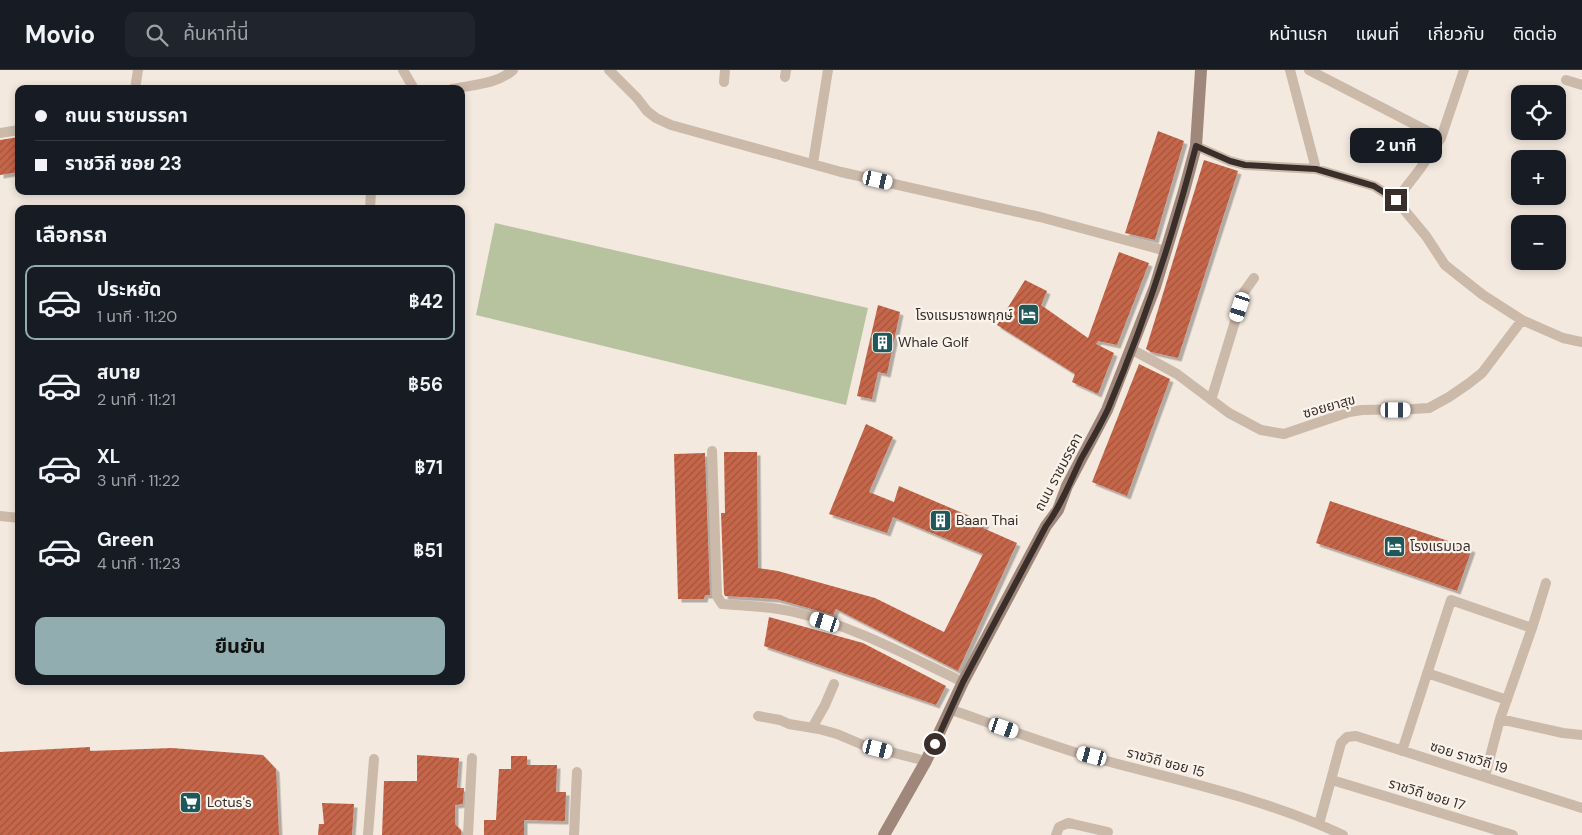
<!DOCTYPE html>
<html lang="th">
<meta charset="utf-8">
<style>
body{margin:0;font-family:"DM Sans","Noto Sans Thai",sans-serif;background:#20242c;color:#f1f3f6;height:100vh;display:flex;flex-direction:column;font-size:19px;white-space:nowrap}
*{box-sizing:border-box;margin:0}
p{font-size:16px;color:#9ea1a6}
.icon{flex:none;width:28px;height:28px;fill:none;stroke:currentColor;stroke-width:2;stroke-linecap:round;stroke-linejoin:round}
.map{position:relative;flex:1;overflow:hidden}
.side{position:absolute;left:15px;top:135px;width:450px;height:480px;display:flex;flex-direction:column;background:#171b24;border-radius:10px;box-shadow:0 2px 8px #0003}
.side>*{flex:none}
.hud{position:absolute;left:15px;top:15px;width:450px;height:110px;border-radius:10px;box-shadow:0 2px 8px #0003;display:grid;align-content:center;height:110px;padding:0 20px;background:#171b24}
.fabs{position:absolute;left:1511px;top:15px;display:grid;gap:10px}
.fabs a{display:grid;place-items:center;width:55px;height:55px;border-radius:10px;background:#171b24;box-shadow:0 2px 8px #0003;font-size:25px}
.end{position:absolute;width:22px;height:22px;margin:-11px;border:6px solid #392e2a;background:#fff;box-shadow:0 0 0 2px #fff}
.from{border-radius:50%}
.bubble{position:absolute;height:35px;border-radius:10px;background:#171b24;box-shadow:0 2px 8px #0003;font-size:16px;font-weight:700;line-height:35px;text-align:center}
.car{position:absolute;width:15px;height:30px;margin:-15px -8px;border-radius:6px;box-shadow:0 0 4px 1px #0007;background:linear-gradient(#fff 24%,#345 0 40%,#fff 0 76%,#345 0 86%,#fff 0)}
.hud b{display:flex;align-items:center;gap:18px;height:48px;font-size:19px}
.hud b+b{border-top:1px solid #363941}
.hud i{width:12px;height:12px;background:#f1f3f6}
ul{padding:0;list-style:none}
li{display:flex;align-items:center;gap:15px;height:75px;margin:0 10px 8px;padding:0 10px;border:2px solid transparent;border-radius:10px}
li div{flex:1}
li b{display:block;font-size:19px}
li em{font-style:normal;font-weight:700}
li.active{border-color:#92adb0}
li>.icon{width:45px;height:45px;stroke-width:1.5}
h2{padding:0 20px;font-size:22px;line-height:60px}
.primary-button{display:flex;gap:10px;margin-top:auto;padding:10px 20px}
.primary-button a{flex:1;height:58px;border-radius:10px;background:#92adb0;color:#111;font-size:20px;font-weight:700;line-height:58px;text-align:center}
header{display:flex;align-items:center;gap:30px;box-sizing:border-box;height:70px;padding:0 25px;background:#171b24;border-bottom:1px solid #363941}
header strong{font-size:24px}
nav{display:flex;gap:28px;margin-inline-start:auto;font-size:18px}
.search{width:350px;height:45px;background:#20242c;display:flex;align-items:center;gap:12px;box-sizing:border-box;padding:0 18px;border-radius:10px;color:#9ea1a6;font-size:19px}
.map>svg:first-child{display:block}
</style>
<header>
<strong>Movio</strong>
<div class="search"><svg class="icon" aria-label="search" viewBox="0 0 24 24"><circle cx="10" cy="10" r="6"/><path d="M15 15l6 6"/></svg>ค้นหาที่นี่</div>
<nav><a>หน้าแรก</a><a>แผนที่</a><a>เกี่ยวกับ</a><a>ติดต่อ</a></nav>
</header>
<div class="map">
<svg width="1582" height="765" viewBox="0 0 1582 765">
<defs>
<pattern id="building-hatch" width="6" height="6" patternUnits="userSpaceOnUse" patternTransform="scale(1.25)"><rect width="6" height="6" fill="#c6664a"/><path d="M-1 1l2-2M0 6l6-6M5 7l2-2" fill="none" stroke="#a2543e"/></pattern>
<filter id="shadow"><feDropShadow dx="3.5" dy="3.5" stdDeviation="0" flood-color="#0004"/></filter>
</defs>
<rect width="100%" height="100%" fill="#f3e9df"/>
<path fill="#b7c29e" d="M495 153 868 238 846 335 476 245Z"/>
<path fill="url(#building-hatch)" filter="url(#shadow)" d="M1158 61 1184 71 1155 170 1125 163Z
M19 67V102L0 105V70Z
M1204 90 1238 101 1178 288 1151 282 1146 279Z
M1119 182 1149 193 1117 275 1098 271 1096 274 1114 283 1098 324 1072 312 1075 304 997 255 1025 210 1047 221 1041 235 1088 268Z
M878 235 900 242 887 304 878 302 872 329 857 326Z
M1139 294 1170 309 1127 426 1092 412Z
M866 354 893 367 869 422 894 432 899 416 986 453 983 458 1017 473 958 601 836 539 833 545 776 529 725 526 724 524 721 443H725L724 382H757L758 498 778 501 875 528 944 562 983 484 893 447 887 463 829 444Z
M705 383 710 525H705L704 529H678L674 384Z
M1330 431 1472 479 1457 521 1316 473Z
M769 547 863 573 946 616 936 635 764 576Z
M90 677V681L172 678 263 685 276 699 279 765H0V682Z
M417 685 459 688 457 718H464L463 734 455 735V754L461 760V765H382L384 711H417Z
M511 686H527V695H557L556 722H566L565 751 524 750V765H484V750H496L499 699H511Z
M322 733 354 734 352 765H318L319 754H324Z"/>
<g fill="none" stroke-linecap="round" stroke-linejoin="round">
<path stroke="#cbb9aa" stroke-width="10" d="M403 0 414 19
M609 0 637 28 647 41 656 48 671 55 841 102 1040 147 1166 181
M1290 0 1316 99
M1309 0 1441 68
M785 7 786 0
M1566 10 1582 15
M724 12 725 0
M135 19 138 0
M452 19C471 15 498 14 513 0
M0 63 19 60
M1196 76 1230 91 1245 95 1316 99 1374 116 1396 130 1426 166 1445 195 1483 225 1522 250 1563 268 1582 272
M813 93 828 0
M1396 130 1420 99 1441 68 1464 0
M370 139 371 121
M1131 279 1177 304 1229 343 1261 360 1284 364 1349 342 1362 340 1413 339 1429 338 1449 327 1468 314 1482 303 1522 250
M1211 330 1244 222 1254 208
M712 381 717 526 722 534C746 536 770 536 794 542 854 556 908 586 963 612
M0 446 19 448
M1532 558 1546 513
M1427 603 1507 630
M952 640C992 654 1033 669 1074 682 1164 708 1258 725 1343 765
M758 646 780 650 789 654 819 659 837 664 863 675 926 691
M1500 649 1563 663 1582 665
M812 658 825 635 834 614
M1402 681 1451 530 1532 558 1500 649 1485 706
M1332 710 1513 765
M1319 754 1341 673 1347 667 1356 666 1582 738
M368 765 374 689
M468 765 472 688
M574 765 577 702
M1056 765 1059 757 1068 753 1073 754 1108 762"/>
<path stroke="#9f887b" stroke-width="12" d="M884 765 926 691 963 612 1046 456 1058 440 1067 416 1107 340 1155 217 1184 121 1196 76 1201 0"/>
</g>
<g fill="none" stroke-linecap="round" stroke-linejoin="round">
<path stroke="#392e2a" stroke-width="6" d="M935 674 963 612 1046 456C1061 436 1070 412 1081 389 1090 373 1100 356 1108 339 1144 254 1173 166 1196 76L1230 91 1245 95 1316 99 1374 116 1396 130"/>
</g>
<defs>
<symbol id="hotel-square" viewBox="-11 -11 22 22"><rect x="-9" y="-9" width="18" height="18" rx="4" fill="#1f585b" stroke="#faf3eb"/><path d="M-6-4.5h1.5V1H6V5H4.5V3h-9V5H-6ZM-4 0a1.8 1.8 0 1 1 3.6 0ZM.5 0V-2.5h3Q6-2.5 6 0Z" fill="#fff"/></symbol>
<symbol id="building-square" viewBox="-11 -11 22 22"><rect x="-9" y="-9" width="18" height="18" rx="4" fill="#1f585b" stroke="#faf3eb"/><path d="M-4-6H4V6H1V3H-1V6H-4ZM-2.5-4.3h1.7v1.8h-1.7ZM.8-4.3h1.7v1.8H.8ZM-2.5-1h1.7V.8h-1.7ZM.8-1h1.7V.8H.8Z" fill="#fff"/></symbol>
<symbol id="supermarket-square" viewBox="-11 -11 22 22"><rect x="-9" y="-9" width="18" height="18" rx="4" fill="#1f585b" stroke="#faf3eb"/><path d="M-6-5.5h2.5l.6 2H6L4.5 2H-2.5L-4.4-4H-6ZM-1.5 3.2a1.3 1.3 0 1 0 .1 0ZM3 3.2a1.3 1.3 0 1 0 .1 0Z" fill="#fff"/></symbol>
</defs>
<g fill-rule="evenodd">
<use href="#hotel-square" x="1016" y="232" width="25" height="25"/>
<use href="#building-square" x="870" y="260" width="25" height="25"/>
<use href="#building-square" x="928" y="438" width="25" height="25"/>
<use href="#hotel-square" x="1382" y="464" width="25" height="25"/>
<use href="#supermarket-square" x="178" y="720" width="25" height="25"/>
</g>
<g text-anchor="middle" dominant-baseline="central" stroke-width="4.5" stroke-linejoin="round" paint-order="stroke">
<g font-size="14" fill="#392e2a" stroke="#faf3eb" text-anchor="start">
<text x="1013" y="245" text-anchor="end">โรงแรมราชพฤกษ์</text>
<text x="898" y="272">Whale Golf</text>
<text x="956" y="450">Baan Thai</text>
<text x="1410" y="476">โรงแรมเวล</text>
<text x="207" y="732">Lotus's</text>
</g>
<g font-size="14" fill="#392e2a" stroke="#faf3eb">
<text transform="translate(1329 336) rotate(-16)">ซอยยาสุข</text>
<text transform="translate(1058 402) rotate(-62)">ถนน ราชมรรคา</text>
<text transform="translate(1469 687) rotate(17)">ซอย ราชวิถี 19</text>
<text transform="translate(1166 692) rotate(15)">ราชวิถี ซอย 15</text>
<text transform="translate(1427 724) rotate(17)">ราชวิถี ซอย 17</text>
</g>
</g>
</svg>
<div class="fabs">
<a><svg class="icon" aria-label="locate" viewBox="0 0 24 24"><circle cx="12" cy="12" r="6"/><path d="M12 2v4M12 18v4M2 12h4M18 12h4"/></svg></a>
<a>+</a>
<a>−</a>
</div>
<i class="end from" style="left:935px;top:674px"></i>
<i class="end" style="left:1396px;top:130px"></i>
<div class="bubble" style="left:1350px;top:58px;width:92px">2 นาที</div>
<i class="car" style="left:878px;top:110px;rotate:103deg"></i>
<i class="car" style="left:1240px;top:237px;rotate:198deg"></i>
<i class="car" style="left:1396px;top:340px;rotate:90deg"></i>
<i class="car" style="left:825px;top:552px;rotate:288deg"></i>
<i class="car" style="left:1004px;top:658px;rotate:109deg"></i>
<i class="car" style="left:878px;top:679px;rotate:104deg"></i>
<i class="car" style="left:1092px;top:686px;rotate:285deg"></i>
<div class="hud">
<b><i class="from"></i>ถนน ราชมรรคา</b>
<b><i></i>ราชวิถี ซอย 23</b>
</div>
<section class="side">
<h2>เลือกรถ</h2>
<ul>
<li class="active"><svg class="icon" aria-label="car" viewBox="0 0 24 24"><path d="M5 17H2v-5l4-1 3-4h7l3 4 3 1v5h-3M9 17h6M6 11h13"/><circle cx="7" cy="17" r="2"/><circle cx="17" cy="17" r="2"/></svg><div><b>ประหยัด</b><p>1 นาที · 11:20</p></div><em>฿42</em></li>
<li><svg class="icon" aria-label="car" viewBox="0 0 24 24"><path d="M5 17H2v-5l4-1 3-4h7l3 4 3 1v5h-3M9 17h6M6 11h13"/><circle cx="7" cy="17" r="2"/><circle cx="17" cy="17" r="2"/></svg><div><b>สบาย</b><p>2 นาที · 11:21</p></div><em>฿56</em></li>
<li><svg class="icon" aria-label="car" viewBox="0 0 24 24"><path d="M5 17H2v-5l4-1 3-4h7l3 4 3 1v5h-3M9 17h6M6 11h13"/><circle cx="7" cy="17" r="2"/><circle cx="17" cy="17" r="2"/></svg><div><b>XL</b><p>3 นาที · 11:22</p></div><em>฿71</em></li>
<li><svg class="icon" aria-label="car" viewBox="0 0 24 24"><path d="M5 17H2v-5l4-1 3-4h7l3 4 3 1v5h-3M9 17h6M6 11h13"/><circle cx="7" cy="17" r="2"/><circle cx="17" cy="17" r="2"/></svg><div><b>Green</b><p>4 นาที · 11:23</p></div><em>฿51</em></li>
</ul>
<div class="primary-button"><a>ยืนยัน</a></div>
</section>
</div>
